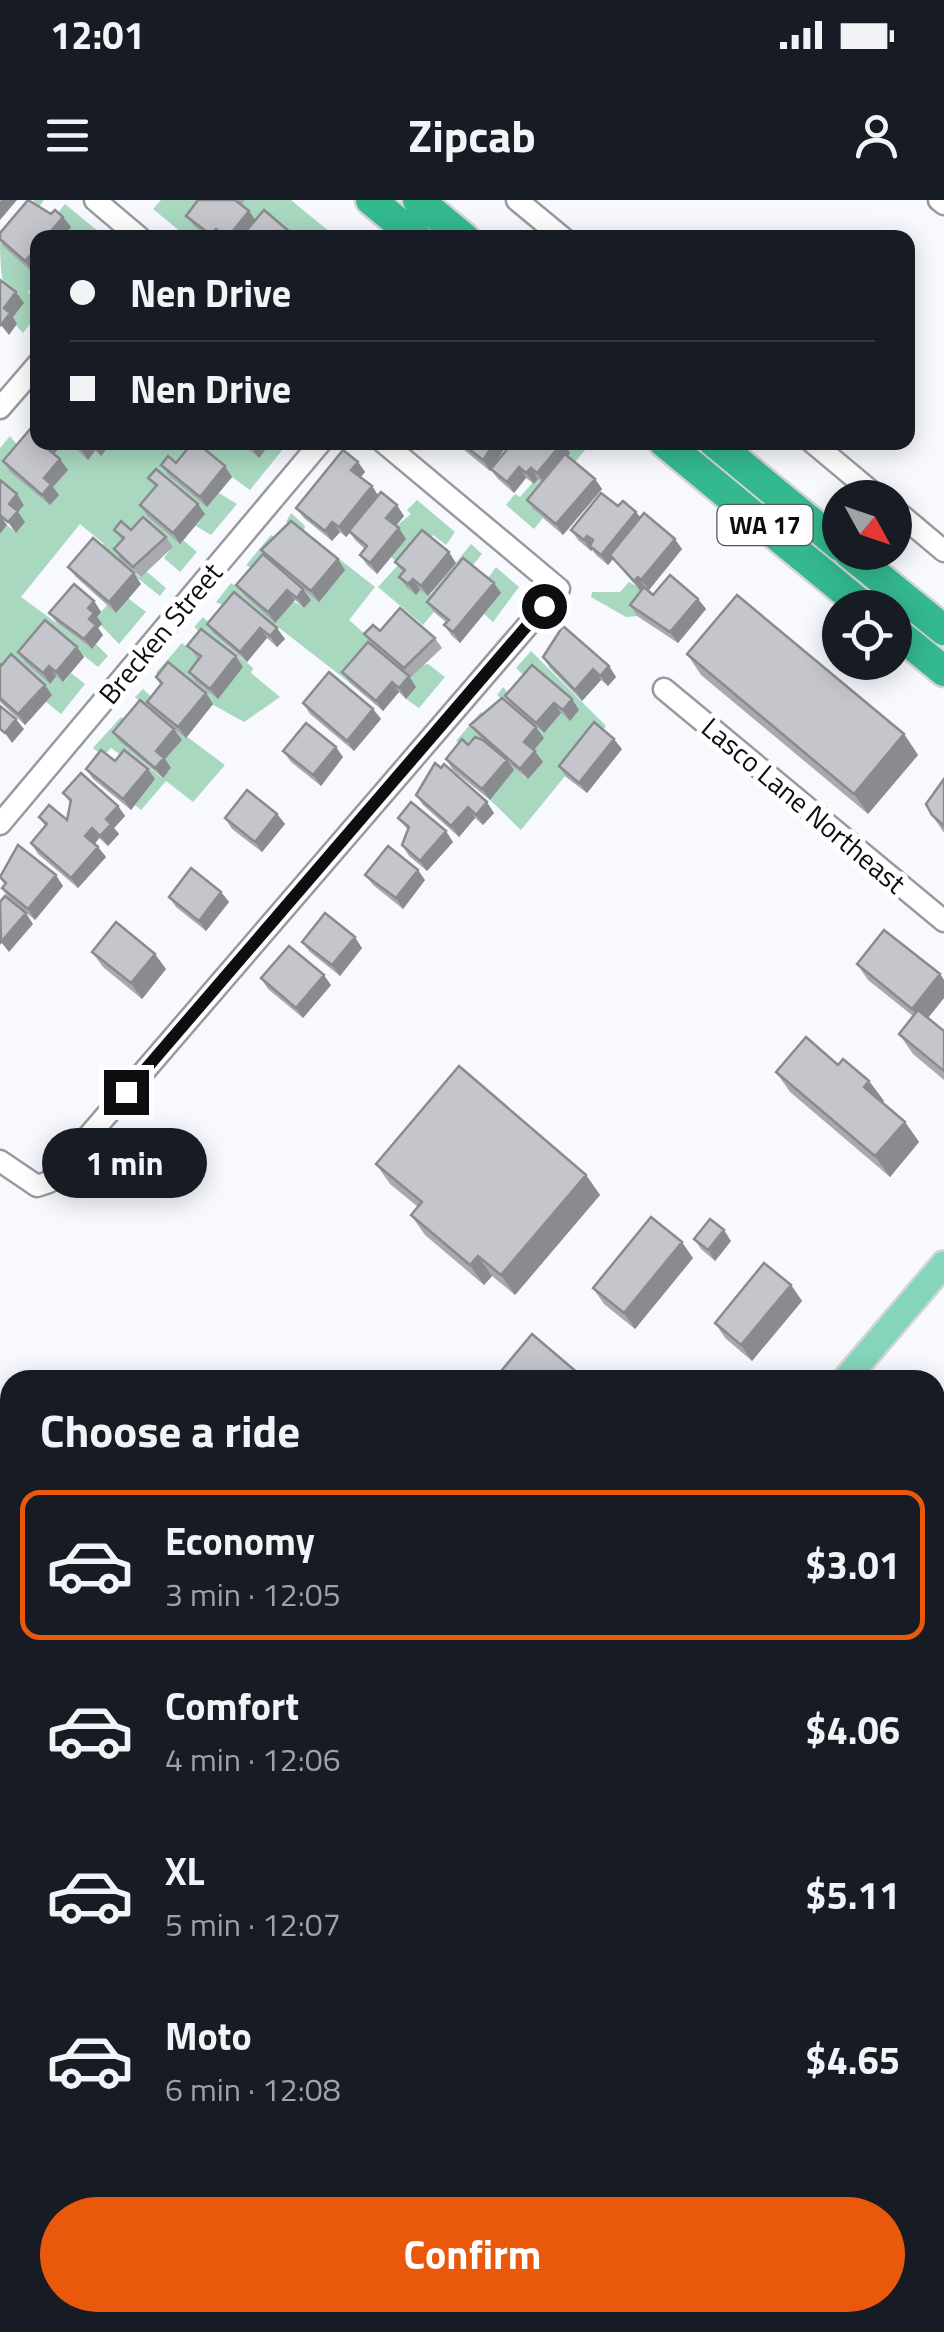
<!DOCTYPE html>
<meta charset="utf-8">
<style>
body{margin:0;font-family:"Titillium Web",sans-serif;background:#242831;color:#f1f3f6;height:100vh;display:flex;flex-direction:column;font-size:38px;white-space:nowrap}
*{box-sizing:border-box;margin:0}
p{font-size:32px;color:#9ea1a6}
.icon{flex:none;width:55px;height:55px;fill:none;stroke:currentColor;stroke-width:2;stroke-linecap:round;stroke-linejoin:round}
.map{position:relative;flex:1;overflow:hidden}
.sheet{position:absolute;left:0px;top:1170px;width:945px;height:962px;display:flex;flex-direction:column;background:#171b24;border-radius:30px 30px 0 0;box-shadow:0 5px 25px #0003}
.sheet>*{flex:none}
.banner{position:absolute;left:30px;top:30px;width:885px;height:220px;border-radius:20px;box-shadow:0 5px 25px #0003;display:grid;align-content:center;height:220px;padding:0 40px;background:#171b24}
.needle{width:65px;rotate:130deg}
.tools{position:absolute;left:822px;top:280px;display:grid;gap:20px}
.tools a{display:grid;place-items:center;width:90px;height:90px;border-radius:50%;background:#171b24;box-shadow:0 5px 25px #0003;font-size:50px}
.end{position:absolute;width:45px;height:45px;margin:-22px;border:12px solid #0d0e10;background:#fff;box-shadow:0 0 0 5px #fff}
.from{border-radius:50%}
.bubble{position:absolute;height:70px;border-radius:35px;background:#171b24;box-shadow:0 5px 25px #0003;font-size:32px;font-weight:700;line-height:70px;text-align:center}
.banner b{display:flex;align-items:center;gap:35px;height:95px;font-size:38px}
.banner b+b{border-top:2px solid #363941}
.banner i{width:25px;height:25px;background:#f1f3f6}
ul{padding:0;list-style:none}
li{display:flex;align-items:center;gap:30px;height:150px;margin:0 20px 15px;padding:0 20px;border:5px solid transparent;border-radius:20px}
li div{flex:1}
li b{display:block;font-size:38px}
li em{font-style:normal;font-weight:700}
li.selected{border-color:#ea580c}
li>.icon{width:90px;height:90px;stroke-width:1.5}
h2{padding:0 40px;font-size:45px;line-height:120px}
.primary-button{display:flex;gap:20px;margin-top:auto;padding:20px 40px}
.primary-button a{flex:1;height:115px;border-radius:60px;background:#ea580c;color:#fff;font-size:40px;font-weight:700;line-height:115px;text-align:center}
.status{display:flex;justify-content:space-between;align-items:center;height:70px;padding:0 50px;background:#171b24;direction:ltr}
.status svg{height:28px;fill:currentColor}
header{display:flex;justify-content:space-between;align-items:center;height:130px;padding:0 40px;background:#171b24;font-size:45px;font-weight:700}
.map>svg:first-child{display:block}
</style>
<div class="status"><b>12:01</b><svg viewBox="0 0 49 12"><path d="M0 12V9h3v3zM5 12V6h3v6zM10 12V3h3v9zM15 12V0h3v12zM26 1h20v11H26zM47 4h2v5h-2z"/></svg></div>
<header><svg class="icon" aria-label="menu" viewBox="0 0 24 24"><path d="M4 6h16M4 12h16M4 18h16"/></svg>Zipcab<svg class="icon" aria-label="person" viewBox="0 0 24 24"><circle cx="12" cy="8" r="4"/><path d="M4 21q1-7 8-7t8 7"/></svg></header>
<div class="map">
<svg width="944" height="2132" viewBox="0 0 944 2132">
<rect width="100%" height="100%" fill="#f7f9fe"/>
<path fill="#a8d8c0" d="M34 0H44L36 11 37 81 28 92 37 101V115L23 133C4 115 0 70 0 44 5 29 25 12 34 0Z
M161 0H214L208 37H187L153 9Z
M244 0H291L336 37H256L239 8Z
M65 4 99 32 102 37H62L56 15Z
M10 236 52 289 55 243H68L88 259 95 251 101 255 112 243H288L250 290 232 277 207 307 219 293 237 304 211 335 196 326 205 315 183 340 197 352 180 372 164 358 172 347 121 360 140 377 146 371 166 388 160 396 100 348 104 344 80 324 21 397 92 449 96 444 108 456 98 467 53 431 56 476 64 482 71 473 85 484 61 514 46 502 51 496 0 473V334L7 325 16 332V314L24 304 0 285V248Z
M540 243H578L586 249 534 310 543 318 534 329 506 305 515 294 520 297 556 256Z
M417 300 455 332 446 345 433 335 403 372 416 394 420 390 429 396 471 344 482 354 423 425 378 387 399 364 391 357 394 328 411 314 407 310Z
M291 313 305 326 304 331 375 387 349 420 374 442 423 465 428 464 445 477 419 508 406 499 416 487 355 477 350 483 278 427 274 430 216 402 231 383C253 399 283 391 304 408L310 400 246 365 271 335 279 340 269 361 319 401 299 332 286 322Z
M496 367 519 387 493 422 484 414 501 393 486 381Z
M629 382 650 394 637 416 626 417 591 397 592 392H620Z
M128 398 146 412 119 444 95 419 107 405 117 412Z
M203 417 218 431 215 435 253 468 251 473 280 497 244 522 156 473 182 443 208 467H243L194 427Z
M531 451 606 526 521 630 490 600 514 570 456 541 481 512 491 521 478 536 527 579 542 562 532 552 543 538 497 495 503 487 543 533 561 513 570 521 516 468Z
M143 489 160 505 155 513 225 565 193 602 166 581 141 610 135 605 155 579 111 548 103 556 93 548 121 517 129 523 121 543 162 578 171 569C151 548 158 516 135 497Z
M935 1611 944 1618V1795L935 1801Z
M78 2123 386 2122 397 2132H70Z"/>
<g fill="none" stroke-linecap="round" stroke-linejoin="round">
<defs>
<path id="minor" d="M95 0 140 38
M517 0 563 38
M939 0 944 4
M0 208 38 164
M812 242 879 298
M895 310 944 351
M664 489 944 721
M0 624 321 242
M0 961 37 986 49 982 559 389 383 242
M0 1664 10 1673
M0 1738 10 1747
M0 2063 10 2052
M568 2122 579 2132
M870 2132 878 2122"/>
<path id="major" d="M845 1180 944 1064
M33 2132 41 2122"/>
<path id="highway" d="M371 0 417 38
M418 0 464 38
M664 242 865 408
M714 242 840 346
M848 352 944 430
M895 431 944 471"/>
</defs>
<use href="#minor" stroke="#989aa0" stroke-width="25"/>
<use href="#major" stroke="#d3d4d4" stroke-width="30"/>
<use href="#highway" stroke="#d3d4d4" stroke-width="35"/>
<use href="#minor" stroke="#fff" stroke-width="20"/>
<use href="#major" stroke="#85d4bc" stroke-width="25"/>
<use href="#highway" stroke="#33b88f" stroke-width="30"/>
</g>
<path fill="#a9aaaf" d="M198 0H245L241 5 249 11 255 20 294 38H208L194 26 186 16Z
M51 14 63 17 71 27 62 38H38V66L32 72 4 47 0 41V33Z
M68 242H112L101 256 95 251 88 260Z
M239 242H271L259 258Z
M458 242H509L495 263 549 245 570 253 568 256 595 279 602 289 563 335 534 310 527 300 542 282 538 279 534 284 526 278 514 293 498 279 491 270 490 271 463 249Z
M60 247 54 254 68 270 53 287 59 295 50 305 10 272 3 261Z
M358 262 365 272 361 277 372 286 378 295 404 316 396 326 406 339 377 374 367 365 360 355 365 349 356 341 350 333 346 337 340 332 332 341 304 318 296 308Z
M176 263 232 277 207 307 169 276 161 265Z
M148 278 205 314 180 344 147 316 140 305 155 287Z
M618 306 636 312 641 318 682 349 649 390 653 395 698 399 706 409 678 443 637 416 630 405 641 392 613 359 608 365 597 356 592 350 591 351 578 340 571 330Z
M114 330H131L166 337 173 347 141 377 121 360 114 349 122 340Z
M261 350 345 370 319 402 304 390 311 400 304 408 295 400 275 423 244 395 236 385 265 356Z
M395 362 456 363 428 396 420 390 416 395 407 388 399 377 403 372Z
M68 367 141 384 116 413 76 377Z
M494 383 501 393 460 443 452 436 444 425 447 423 434 412 427 402Z
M234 392 285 439 277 447 267 438 247 462 214 434 207 424Z
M94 401 101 412 97 417 102 424 98 428 103 435 92 449 57 423 49 413Z
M380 431 435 438 442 448 410 478 416 487 406 499 399 492 383 511 350 483 342 472 371 444 364 434Z
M187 446 243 467 218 499 196 482 189 472 199 460Z
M77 447 84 457 63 482 56 476 50 484 26 463 18 452Z
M687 454 904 534 918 555 868 614 701 475Z
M543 457 609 466 616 477 608 486 601 480 582 501 550 468Z
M0 464 52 495 25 525 0 502Z
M156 477 206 493 213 504 186 538 165 522 174 529 182 540 165 559 171 568 163 578 120 542 113 532 153 511 147 502 160 484Z
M505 496 572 499 579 510 570 521 561 513 544 533 513 507Z
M303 503 373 509 381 519 354 551 310 514Z
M470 525 544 538 534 550 543 562 528 579 509 564 514 570 490 600 453 570 446 559 468 545 481 539Z
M622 549 587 593 566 577 559 566Z
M283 551 343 557 321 586 291 562Z
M86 569 155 579 131 610 93 579Z
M944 579V633L932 615Z
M63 593 118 606 125 616 114 628 119 634 108 646 99 638 95 644 106 657 78 688 38 654 31 643 45 626 39 617 67 620 71 604Z
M416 595 494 613 483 625 475 618 459 637 423 605Z
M277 614 285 624 262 652 232 629 225 618Z
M398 618 453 642 427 671 409 656 402 645 408 630Z
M365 675 425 680 403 709 373 685Z
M0 678 63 686 35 720 9 699 2 688 5 685Z
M221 692 229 702 206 731 176 707 169 697Z
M302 742 362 748 340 776 310 752Z
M92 752 166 769 142 799 103 767Z
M857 764 940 774 944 780V798L928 818 944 831V880L913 854 899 834 913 816 868 780Z
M261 778 331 785 303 818 268 789Z
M838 865 869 881 884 901 882 902 905 922 919 942 890 977 790 892 776 872Z
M376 964 586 975 600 995 515 1095 492 1076 484 1085 425 1035 411 1015 418 1007 390 984Z
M694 1039 731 1041 715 1061 701 1049Z
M693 1058 635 1129 604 1104 593 1088Z
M791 1085 802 1101 752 1161 725 1138 715 1123Z
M10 1816V1932L0 1924V1824Z
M619 2122H738L730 2132H630Z"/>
<path fill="#898b8f" d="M1 0H17L0 20V1Z
M249 11 256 21 243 38H227Z
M63 17 71 27 62 38H45Z
M216 29 222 38H213L211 35Z
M38 47V66L32 72 25 61Z
M16 92 24 103 13 117 17 124 9 135 1 125 4 108Z
M47 242H57L60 247 52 256 44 246Z
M86 242H89L95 251 88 260 81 249Z
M96 242H112L101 256 93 245Z
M255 242H271L259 258 251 247Z
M495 242H509L490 271 483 260Z
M563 242 570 253 544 284 537 273Z
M60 259 68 270 53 287 59 295 50 305 42 295 44 278Z
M358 262 365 272 358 280 351 270Z
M225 266 232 277 207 307 200 297Z
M519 267 526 278 514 293 507 282Z
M531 268 538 279 534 284 526 273Z
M595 279 602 289 563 335 556 324Z
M372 286 379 297 346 337 339 327Z
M17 294 24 305 18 312 25 322 16 333 8 322 9 304Z
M198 304 205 314 180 344 173 333Z
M397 305 404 316 394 328 386 318Z
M636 312 644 322 608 365 601 355Z
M0 315 7 325 0 334Z
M332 322 340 332 332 341 325 331Z
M399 328 406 339 377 374 370 363Z
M587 336 595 346H590L592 350 591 351 584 340Z
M675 339 682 349 649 390 641 380Z
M449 352 456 363 428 396 421 386Z
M338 359 345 370 319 402 311 391Z
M134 373 141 384 116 413 109 402Z
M638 377 645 387 641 392 634 381Z
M413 379 420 390 416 395 408 384Z
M494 383 501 393 460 443 453 432Z
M303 389 311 400 304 408 297 398Z
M287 390 295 400 275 423 268 412Z
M698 399 706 409 678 443 670 432Z
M94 401 101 412 97 417 102 424 98 428 103 435 92 449 84 439 89 419 88 408Z
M260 428 267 438 247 462 240 452Z
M277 428 285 439 277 447 270 436Z
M77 447 84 457 63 482 56 472Z
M236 456 243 467 218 499 210 489Z
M49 466 56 476 50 484 43 473Z
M609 466 616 477 608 486 600 476Z
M593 469 601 480 582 501 575 490Z
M409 476 416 487 406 499 399 488Z
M392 482 399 492 383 511 376 501Z
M45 485 52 495 25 525 18 514Z
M206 493 213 504 186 538 178 527Z
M572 499 579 510 570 521 563 510Z
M554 503 561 513 544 533 536 523Z
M373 509 381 519 354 551 347 541Z
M16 519 24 529 12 543 5 533Z
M536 527 544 538 532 552 524 542Z
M174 529 182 540 165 559 171 568 163 578 155 568 156 551Z
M904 534 918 555 868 614 854 594Z
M614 539 622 549 587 593 579 583Z
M336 547 343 557 321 586 313 575Z
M535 551 543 562 528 579 520 569Z
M507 560 514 570 490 600 482 589Z
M148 569 155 579 131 610 123 599Z
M487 602 494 613 483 625 476 615Z
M118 606 125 616 114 628 119 634 108 646 100 636 106 619Z
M468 607 475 618 459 637 451 626Z
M277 614 285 624 262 652 255 642Z
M92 628 99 638 93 646 85 636Z
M446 631 453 642 427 671 420 661Z
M98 647 106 657 78 688 71 678Z
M418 670 425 680 403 709 396 698Z
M56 675 63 686 35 720 28 709Z
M221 692 229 702 206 731 199 721Z
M26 713 33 724 9 752 1 742Z
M355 737 362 748 340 776 332 765Z
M155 754 166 769 142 799 131 783Z
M940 774 944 780V798L923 824 912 809Z
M324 775 331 785 303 818 296 808Z
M869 881 884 901 878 907 864 887Z
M905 922 919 942 890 977 875 956Z
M586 975 600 995 515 1095 501 1075Z
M724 1030 731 1041 715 1061 708 1050Z
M682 1042 693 1058 635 1129 624 1113Z
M478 1056 492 1076 484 1085 470 1065Z
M791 1085 802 1101 752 1161 741 1145Z
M943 1402 944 1404V1437L935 1447V1410Z
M7 1498 10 1502V1522L0 1534V1506Z
M706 2122H738L730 2132H698Z"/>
<path fill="#c4c6cc" stroke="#898b8f" stroke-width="2.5" d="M28 0 51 14 55 10 63 17 45 38H38V47L25 61 0 39V33Z
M198 0H235L249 11 227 38 216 29 211 35 186 16Z
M264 10 291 33 287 38H240Z
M0 80 16 92 4 108 10 113 1 125 0 123Z
M36 222 38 242H47L44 246 60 259 44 278 51 284 42 295 3 261Z
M73 242H86L81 249Z
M193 242H196L225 266 200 297 161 265 168 256 176 263Z
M460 242H495L483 260Z
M513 242H545L549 245 551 242H563L537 273 531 268 526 273 519 267 507 282 491 269Z
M343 250 358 262 351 270 372 286 339 327 332 322 325 331 296 308Z
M565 254 595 279 556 324 527 300Z
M156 269 198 304 173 333 140 305 157 285 148 278Z
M0 280 17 294 9 304 18 311 8 322 0 315Z
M381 292 397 305 386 318 399 328 370 363 360 355 367 346 349 331Z
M601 293 618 306 623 301 636 312 601 355 590 346 593 340 587 336 584 340 571 330Z
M644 313 675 339 641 380 638 377 634 381 610 355Z
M143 317 166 337 133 367 114 349 124 338 114 330 121 321 131 330Z
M291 321 338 359 311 391 261 350Z
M422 330 449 352 421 386 413 379 408 384 399 377 405 370 395 362Z
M93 338 134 373 109 402 68 367Z
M263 354 303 389 297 398 287 390 268 412 236 385Z
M463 358 494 383 453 432 444 425 449 420 427 402Z
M670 375 698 399 670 432 630 405 644 387 653 395Z
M74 384 94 401 88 408 94 413 89 419 96 425 84 439 49 413Z
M234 392 277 428 270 436 260 428 240 452 207 424Z
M737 395 904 534 854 594 687 454Z
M400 408 435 438 404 468 364 434 373 425 380 431Z
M45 420 77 447 56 472 49 466 43 473 18 452Z
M563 426 609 466 600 476 593 469 575 490 543 457Z
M201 429 236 456 210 489 189 472 201 456 187 446Z
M368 442 409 476 399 488 392 482 376 501 342 472Z
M11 454 45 485 18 514 0 498V464L2 465Z
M168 462 206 493 178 527 147 502 162 483 156 477Z
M532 465 572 499 563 510 554 503 536 523 505 496Z
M329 472 373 509 347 541 303 503Z
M502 498 536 527 524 542 535 551 520 569 470 525Z
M140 500 174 529 156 551 164 558 155 568 113 532Z
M0 506 16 519 5 533 0 529Z
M594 522 614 539 579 583 559 566Z
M306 523 336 547 313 575 283 551Z
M475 537 483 540 507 560 482 589 446 559 462 539 468 545Z
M101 550 115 561 124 550 148 569 123 599 86 569Z
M435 563 441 568 444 564 487 602 476 615 468 607 451 626 416 595Z
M81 573 118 606 106 619 111 624 100 636 92 628 85 636 98 647 71 678 31 643 47 624 39 617 49 605 67 620 71 600 63 593Z
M944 579V626L932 615 926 604Z
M247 590 277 614 255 642 225 618Z
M411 602 446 631 420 661 402 645 409 627 398 618Z
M18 645 56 675 28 709 2 688 6 683 0 677Z
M388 646 418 670 396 698 365 675Z
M191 668 221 692 199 721 169 697Z
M5 696 26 713 1 742 0 702Z
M325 713 355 737 332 765 302 742Z
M116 722 155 754 131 783 92 752Z
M884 730 940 774 912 809 857 764Z
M289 746 324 775 296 808 261 778Z
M918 810 944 831V871L899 834Z
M806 837 838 865 843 859 869 881 864 887 905 922 875 956 776 872Z
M459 866 586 975 501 1075 478 1056 470 1065 411 1015 422 1002 376 964Z
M651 1017 682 1042 624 1113 593 1088Z
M710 1019 724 1030 708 1050 694 1039Z
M764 1063 791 1085 741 1145 715 1123Z
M532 1134 586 1180H501L497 1176Z
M935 1310 944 1318V1403L943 1402 935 1410Z
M0 1492 7 1498 0 1506Z
M10 1603V1622L1 1614Z
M8 1815 10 1816V1924L0 1916V1824Z
M628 2122H706L698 2132H639Z"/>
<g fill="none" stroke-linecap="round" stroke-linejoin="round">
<path stroke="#0d0e10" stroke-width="12" d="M126 892 544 406"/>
</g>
<g text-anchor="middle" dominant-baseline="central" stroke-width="10" stroke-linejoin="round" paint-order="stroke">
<rect fill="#fff" stroke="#565658" stroke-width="2.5" x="717.5" y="305" width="95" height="40" rx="8"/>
<g font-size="25" font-weight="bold" fill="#0d0e10">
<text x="765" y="325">WA 17</text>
</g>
<g font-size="28" fill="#0d0e10" stroke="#fff">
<text transform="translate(160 433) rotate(-50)">Brecken Street</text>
<text transform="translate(804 605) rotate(40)">Lasco Lane Northeast</text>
</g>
</g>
</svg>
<div class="tools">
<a><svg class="needle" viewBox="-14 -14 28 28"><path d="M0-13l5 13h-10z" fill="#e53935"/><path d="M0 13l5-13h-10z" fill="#9ea1a6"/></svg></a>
<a><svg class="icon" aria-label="locate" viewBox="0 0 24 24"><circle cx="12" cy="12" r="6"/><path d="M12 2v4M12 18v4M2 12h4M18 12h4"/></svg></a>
</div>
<i class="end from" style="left:544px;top:406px"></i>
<i class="end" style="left:126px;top:892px"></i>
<div class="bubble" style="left:42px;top:928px;width:165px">1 min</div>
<div class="banner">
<b><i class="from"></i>Nen Drive</b>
<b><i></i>Nen Drive</b>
</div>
<section class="sheet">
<h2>Choose a ride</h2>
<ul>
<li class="selected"><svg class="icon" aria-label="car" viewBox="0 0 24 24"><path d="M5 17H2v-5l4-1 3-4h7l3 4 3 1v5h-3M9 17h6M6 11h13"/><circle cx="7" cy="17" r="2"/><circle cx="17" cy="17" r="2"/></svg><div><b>Economy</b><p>3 min · 12:05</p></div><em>$3.01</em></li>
<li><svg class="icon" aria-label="car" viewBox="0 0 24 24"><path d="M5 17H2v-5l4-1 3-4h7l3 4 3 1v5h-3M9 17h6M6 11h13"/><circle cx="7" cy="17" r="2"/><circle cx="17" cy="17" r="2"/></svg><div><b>Comfort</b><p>4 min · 12:06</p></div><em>$4.06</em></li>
<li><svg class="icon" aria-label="car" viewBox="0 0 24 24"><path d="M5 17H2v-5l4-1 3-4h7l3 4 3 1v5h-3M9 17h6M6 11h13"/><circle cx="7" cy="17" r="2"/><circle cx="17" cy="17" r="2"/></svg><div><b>XL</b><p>5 min · 12:07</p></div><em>$5.11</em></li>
<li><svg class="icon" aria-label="car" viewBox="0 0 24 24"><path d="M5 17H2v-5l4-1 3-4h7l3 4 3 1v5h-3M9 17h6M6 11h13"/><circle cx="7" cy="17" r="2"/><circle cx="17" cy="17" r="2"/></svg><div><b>Moto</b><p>6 min · 12:08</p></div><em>$4.65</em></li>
</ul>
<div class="primary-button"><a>Confirm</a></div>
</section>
</div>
